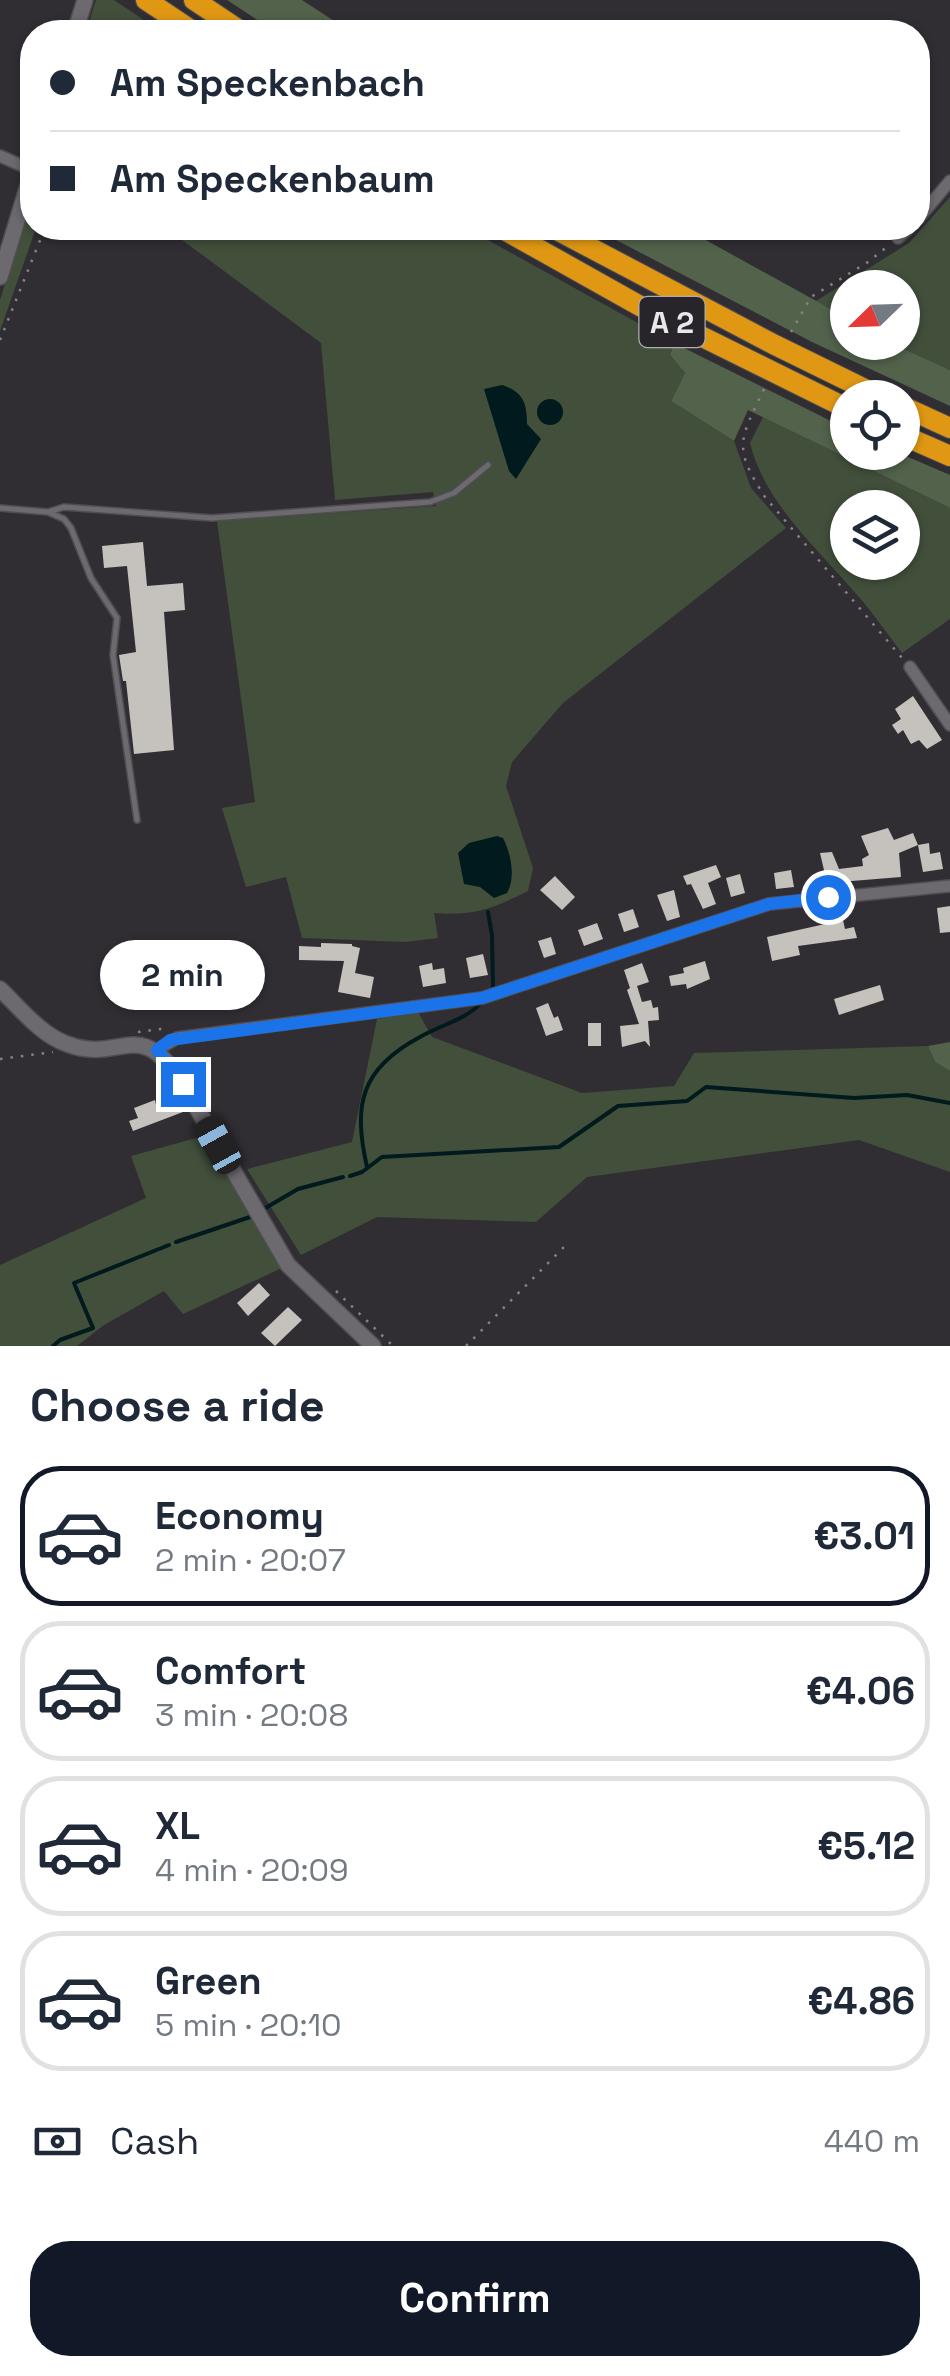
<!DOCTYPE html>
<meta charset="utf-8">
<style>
body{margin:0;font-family:"Space Grotesk",sans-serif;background:#f6f6f7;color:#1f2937;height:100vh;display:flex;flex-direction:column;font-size:38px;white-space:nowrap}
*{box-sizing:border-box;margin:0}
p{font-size:32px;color:#747a83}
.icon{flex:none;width:55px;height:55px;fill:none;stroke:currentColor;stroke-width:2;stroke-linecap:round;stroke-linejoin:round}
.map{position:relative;height:1346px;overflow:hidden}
.side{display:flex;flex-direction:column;background:#fff;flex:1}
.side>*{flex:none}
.guide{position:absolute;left:20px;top:20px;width:910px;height:220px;border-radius:40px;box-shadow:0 2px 8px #0004;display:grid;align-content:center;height:220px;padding:0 30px;background:#fff}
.needle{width:65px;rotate:247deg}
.tools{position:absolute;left:830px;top:270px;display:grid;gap:20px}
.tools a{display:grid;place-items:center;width:90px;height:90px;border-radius:50%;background:#fff;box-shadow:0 2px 8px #0004;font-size:50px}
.end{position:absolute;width:45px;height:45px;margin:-22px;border:12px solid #1a73e8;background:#fff;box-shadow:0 0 0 5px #fff}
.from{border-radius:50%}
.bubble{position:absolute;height:70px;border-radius:35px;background:#fff;box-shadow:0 2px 8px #0004;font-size:32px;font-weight:800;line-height:70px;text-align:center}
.car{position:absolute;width:30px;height:60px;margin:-30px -15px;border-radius:12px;box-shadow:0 0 8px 2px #0007;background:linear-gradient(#222 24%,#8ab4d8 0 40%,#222 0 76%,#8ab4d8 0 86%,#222 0)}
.guide b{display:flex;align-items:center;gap:35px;height:95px;font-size:38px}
.guide b+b{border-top:2px solid #e0e1e3}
.guide i{width:25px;height:25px;background:#1f2937}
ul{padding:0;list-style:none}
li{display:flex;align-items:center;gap:30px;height:140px;margin:0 20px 15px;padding:0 10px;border:5px solid #e0e1e3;border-radius:40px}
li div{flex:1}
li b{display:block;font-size:38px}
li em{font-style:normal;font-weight:800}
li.selected{border-color:#111827}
li>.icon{width:90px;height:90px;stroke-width:1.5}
h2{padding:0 30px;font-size:45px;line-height:120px}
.pay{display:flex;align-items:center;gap:25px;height:110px;padding:0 30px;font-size:38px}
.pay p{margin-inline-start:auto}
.action{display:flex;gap:20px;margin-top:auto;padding:20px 30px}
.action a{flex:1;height:115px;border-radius:40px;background:#111827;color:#fff;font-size:40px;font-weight:800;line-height:115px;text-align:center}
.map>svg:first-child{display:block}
</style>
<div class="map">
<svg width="950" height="1346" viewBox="0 0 950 1346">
<rect width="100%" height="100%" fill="#312e33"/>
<path fill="#414f3b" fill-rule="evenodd" d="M96 0H114L162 32H86Z
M950 197V370L891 343 902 342V288H848L847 318 816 301 909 243Z
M32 199V228H36L0 331V300Z
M166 228H466L674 343 670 355 685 373 671 401 734 441 751 488 786 528 563 703 512 762 506 786 533 868 528 891C492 909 474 916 434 913L438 938 405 942 302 938 286 877 246 887 222 808 255 802 217 521 436 506 433 492 335 500 321 343Z
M763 417 950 508V619L902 653C887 634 874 614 858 596 819 550 765 504 750 443ZM848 508H902V562H848Z
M418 1012 432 1037 582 1093 674 1086 694 1053 928 1046 935 1062 950 1071V1172L859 1140 587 1177 536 1222 377 1217 301 1255 247 1169 352 1142 377 1019Z
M207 1135 284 1267 183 1314 164 1291 104 1325 77 1346H0V1265L146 1198 131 1156Z"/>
<path fill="#52624b" d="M227 0H302L351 32H276Z
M593 228H684L847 318 848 342 891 343 950 370V406L812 342Z
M674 343 847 429 848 452 899 453 950 475V508L748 410 734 441 671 401 685 373 670 355Z
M950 1042V1071L935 1062 928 1046Z"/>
<path fill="#011a1d" d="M502 385C523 392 527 403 527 424L541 439 516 479 509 471 484 389Z
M537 412a13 13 0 1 1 26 0a13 13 0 1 1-26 0Z
M497 836 503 838C511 854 516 877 507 893L494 898 480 887 464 884 458 853 469 843Z"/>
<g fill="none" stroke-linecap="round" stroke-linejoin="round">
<path stroke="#011a1d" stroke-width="4" d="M488 912 492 935 493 988
M367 1167C353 1105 360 1069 420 1037 439 1026 466 1019 480 1004
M350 1176 362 1172 382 1157 559 1147 618 1106 687 1101 706 1087 854 1098 907 1095 950 1103
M262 1210 298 1189 343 1177
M176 1242 250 1217
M53 1346 60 1340 93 1328 74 1283 169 1245"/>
</g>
<path fill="#c5c1bc" d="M143 542 147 586 183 583 185 610 164 612 174 750 134 754 126 681H123L119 655 136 652 127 566 104 568 102 546Z
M913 696 942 740 927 749 919 740 911 744 903 730 898 734 892 725 901 719 895 709Z
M888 828 894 840 913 833 918 845 929 843 930 854 940 852 943 869 923 872 918 845 899 853 901 877 827 883 820 853 832 852 839 869 863 866 862 859 869 855 861 836Z
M716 865 721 877 708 883 716 904 703 909 691 884 687 885 683 876Z
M791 870 794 887 776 889 774 873Z
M740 874 745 893 731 897 726 878Z
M555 876 575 897 562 910 540 890Z
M674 890 680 917 667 921 657 895Z
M950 906V932L940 933 937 908Z
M633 909 639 927 624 932 618 914Z
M843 920 845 929 854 927 857 938 798 946 800 955 772 961 767 937Z
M597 923 603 939 584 946 578 930Z
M551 937 556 954 544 958 538 941Z
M321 943 352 944V946L360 948 355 973 374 977 370 998 338 992 344 961 299 960V946L321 947Z
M483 954 488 975 470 978 466 958Z
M705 961 710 979 687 989 686 984 671 986 669 976 684 973 683 968Z
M432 963 433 970 444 968 446 983 423 987 419 966Z
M642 963 649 982 637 986 642 1002 651 1000 653 1008 658 1007 659 1020 648 1021 650 1047 645 1041 622 1047 620 1026 639 1024 627 990 630 988 624 970Z
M880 985 884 1000 839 1015 834 999Z
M548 1003 554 1018 558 1016 563 1030 546 1036 536 1008Z
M588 1023H601V1046H588Z
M175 1096 183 1112 133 1131 129 1121 138 1118 134 1108 155 1100 156 1105Z
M259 1283 270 1295 248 1316 237 1303Z
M288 1307 302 1320 275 1346 261 1333Z"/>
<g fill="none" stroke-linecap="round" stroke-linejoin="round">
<defs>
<path id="lane" d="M0 508 48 512 64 507 212 518 430 502 454 493 488 465
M50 513 64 519 71 528 91 578 117 618 113 655 137 820"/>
<path id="street" d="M0 156 32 170
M918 219 950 181
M898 238 909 228
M910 667 950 725
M157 1050 177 1038 482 998 769 904 950 886"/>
<path id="secondary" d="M75 32 85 0
M0 277 32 172
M0 989C20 1008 41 1035 67 1044 123 1065 138 1013 183 1084L288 1265 373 1346"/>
<path id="highway" d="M146 0 194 32
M194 0 242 32
M501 228 640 306 848 409
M553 228 773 344 883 398
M902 406 950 428
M902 435 950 456"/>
</defs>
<use href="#lane" stroke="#4f4d51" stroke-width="8"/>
<use href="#street" stroke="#4f4d51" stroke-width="14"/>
<use href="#secondary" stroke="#4f4d51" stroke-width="18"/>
<use href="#highway" stroke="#4f4d51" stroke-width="22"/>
<path stroke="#868387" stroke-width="2.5" stroke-dasharray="2.5 8" stroke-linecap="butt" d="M26 152 32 137
M791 332 811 297 868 262 888 246
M0 340 45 228
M764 389C740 440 732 446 765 497L902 658
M138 1032 169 1028
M0 1059 53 1052
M336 1291 393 1346
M466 1346 564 1247"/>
<use href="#lane" stroke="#6c696f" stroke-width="5"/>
<use href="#street" stroke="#6c696f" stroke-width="11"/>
<use href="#secondary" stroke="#6c696f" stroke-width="15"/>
<use href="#highway" stroke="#e09814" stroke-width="20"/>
</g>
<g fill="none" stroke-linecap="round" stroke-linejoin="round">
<path stroke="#1a73e8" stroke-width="12" d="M183 1084 157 1050 170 1040 482 998 769 904 828 897"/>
</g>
<g text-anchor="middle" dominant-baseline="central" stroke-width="10" stroke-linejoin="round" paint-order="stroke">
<rect fill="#272529" stroke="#afadb0" stroke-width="2.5" x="639.5" y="297" width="65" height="50" rx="8"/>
<g font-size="30" font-weight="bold" fill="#e9e7ea">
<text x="672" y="322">A 2</text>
</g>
</g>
</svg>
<div class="tools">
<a><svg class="needle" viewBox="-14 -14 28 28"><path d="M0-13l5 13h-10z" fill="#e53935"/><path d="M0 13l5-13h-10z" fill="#747a83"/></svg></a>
<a><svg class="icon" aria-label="locate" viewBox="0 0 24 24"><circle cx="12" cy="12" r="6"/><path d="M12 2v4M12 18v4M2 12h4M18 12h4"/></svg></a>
<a><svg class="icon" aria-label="layers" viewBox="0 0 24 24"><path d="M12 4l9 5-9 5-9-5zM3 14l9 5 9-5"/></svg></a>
</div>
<i class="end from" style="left:828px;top:897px"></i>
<i class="end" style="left:183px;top:1084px"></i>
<div class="bubble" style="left:100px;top:940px;width:165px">2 min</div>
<i class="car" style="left:218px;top:1145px;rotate:331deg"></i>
<div class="guide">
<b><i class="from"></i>Am Speckenbach</b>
<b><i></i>Am Speckenbaum</b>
</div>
</div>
<section class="side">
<h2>Choose a ride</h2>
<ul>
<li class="selected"><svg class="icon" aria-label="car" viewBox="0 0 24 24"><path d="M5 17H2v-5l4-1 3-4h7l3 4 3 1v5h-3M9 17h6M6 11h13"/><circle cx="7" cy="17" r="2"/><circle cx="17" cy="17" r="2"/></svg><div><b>Economy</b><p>2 min · 20:07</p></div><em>€3.01</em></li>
<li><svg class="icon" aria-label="car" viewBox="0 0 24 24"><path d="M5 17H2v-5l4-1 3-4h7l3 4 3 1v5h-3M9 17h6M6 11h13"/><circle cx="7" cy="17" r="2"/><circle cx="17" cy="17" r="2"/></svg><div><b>Comfort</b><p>3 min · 20:08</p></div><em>€4.06</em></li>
<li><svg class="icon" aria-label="car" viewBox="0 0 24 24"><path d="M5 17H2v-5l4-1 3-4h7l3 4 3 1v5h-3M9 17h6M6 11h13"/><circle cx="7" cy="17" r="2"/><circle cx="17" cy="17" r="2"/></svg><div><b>XL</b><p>4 min · 20:09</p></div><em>€5.12</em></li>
<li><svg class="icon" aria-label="car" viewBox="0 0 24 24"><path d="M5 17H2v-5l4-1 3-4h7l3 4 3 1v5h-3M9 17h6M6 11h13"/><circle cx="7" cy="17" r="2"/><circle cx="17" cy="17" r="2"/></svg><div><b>Green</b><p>5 min · 20:10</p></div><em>€4.86</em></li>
</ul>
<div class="pay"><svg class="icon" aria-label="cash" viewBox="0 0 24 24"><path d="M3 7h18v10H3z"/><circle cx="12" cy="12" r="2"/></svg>Cash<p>440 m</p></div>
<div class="action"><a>Confirm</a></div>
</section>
